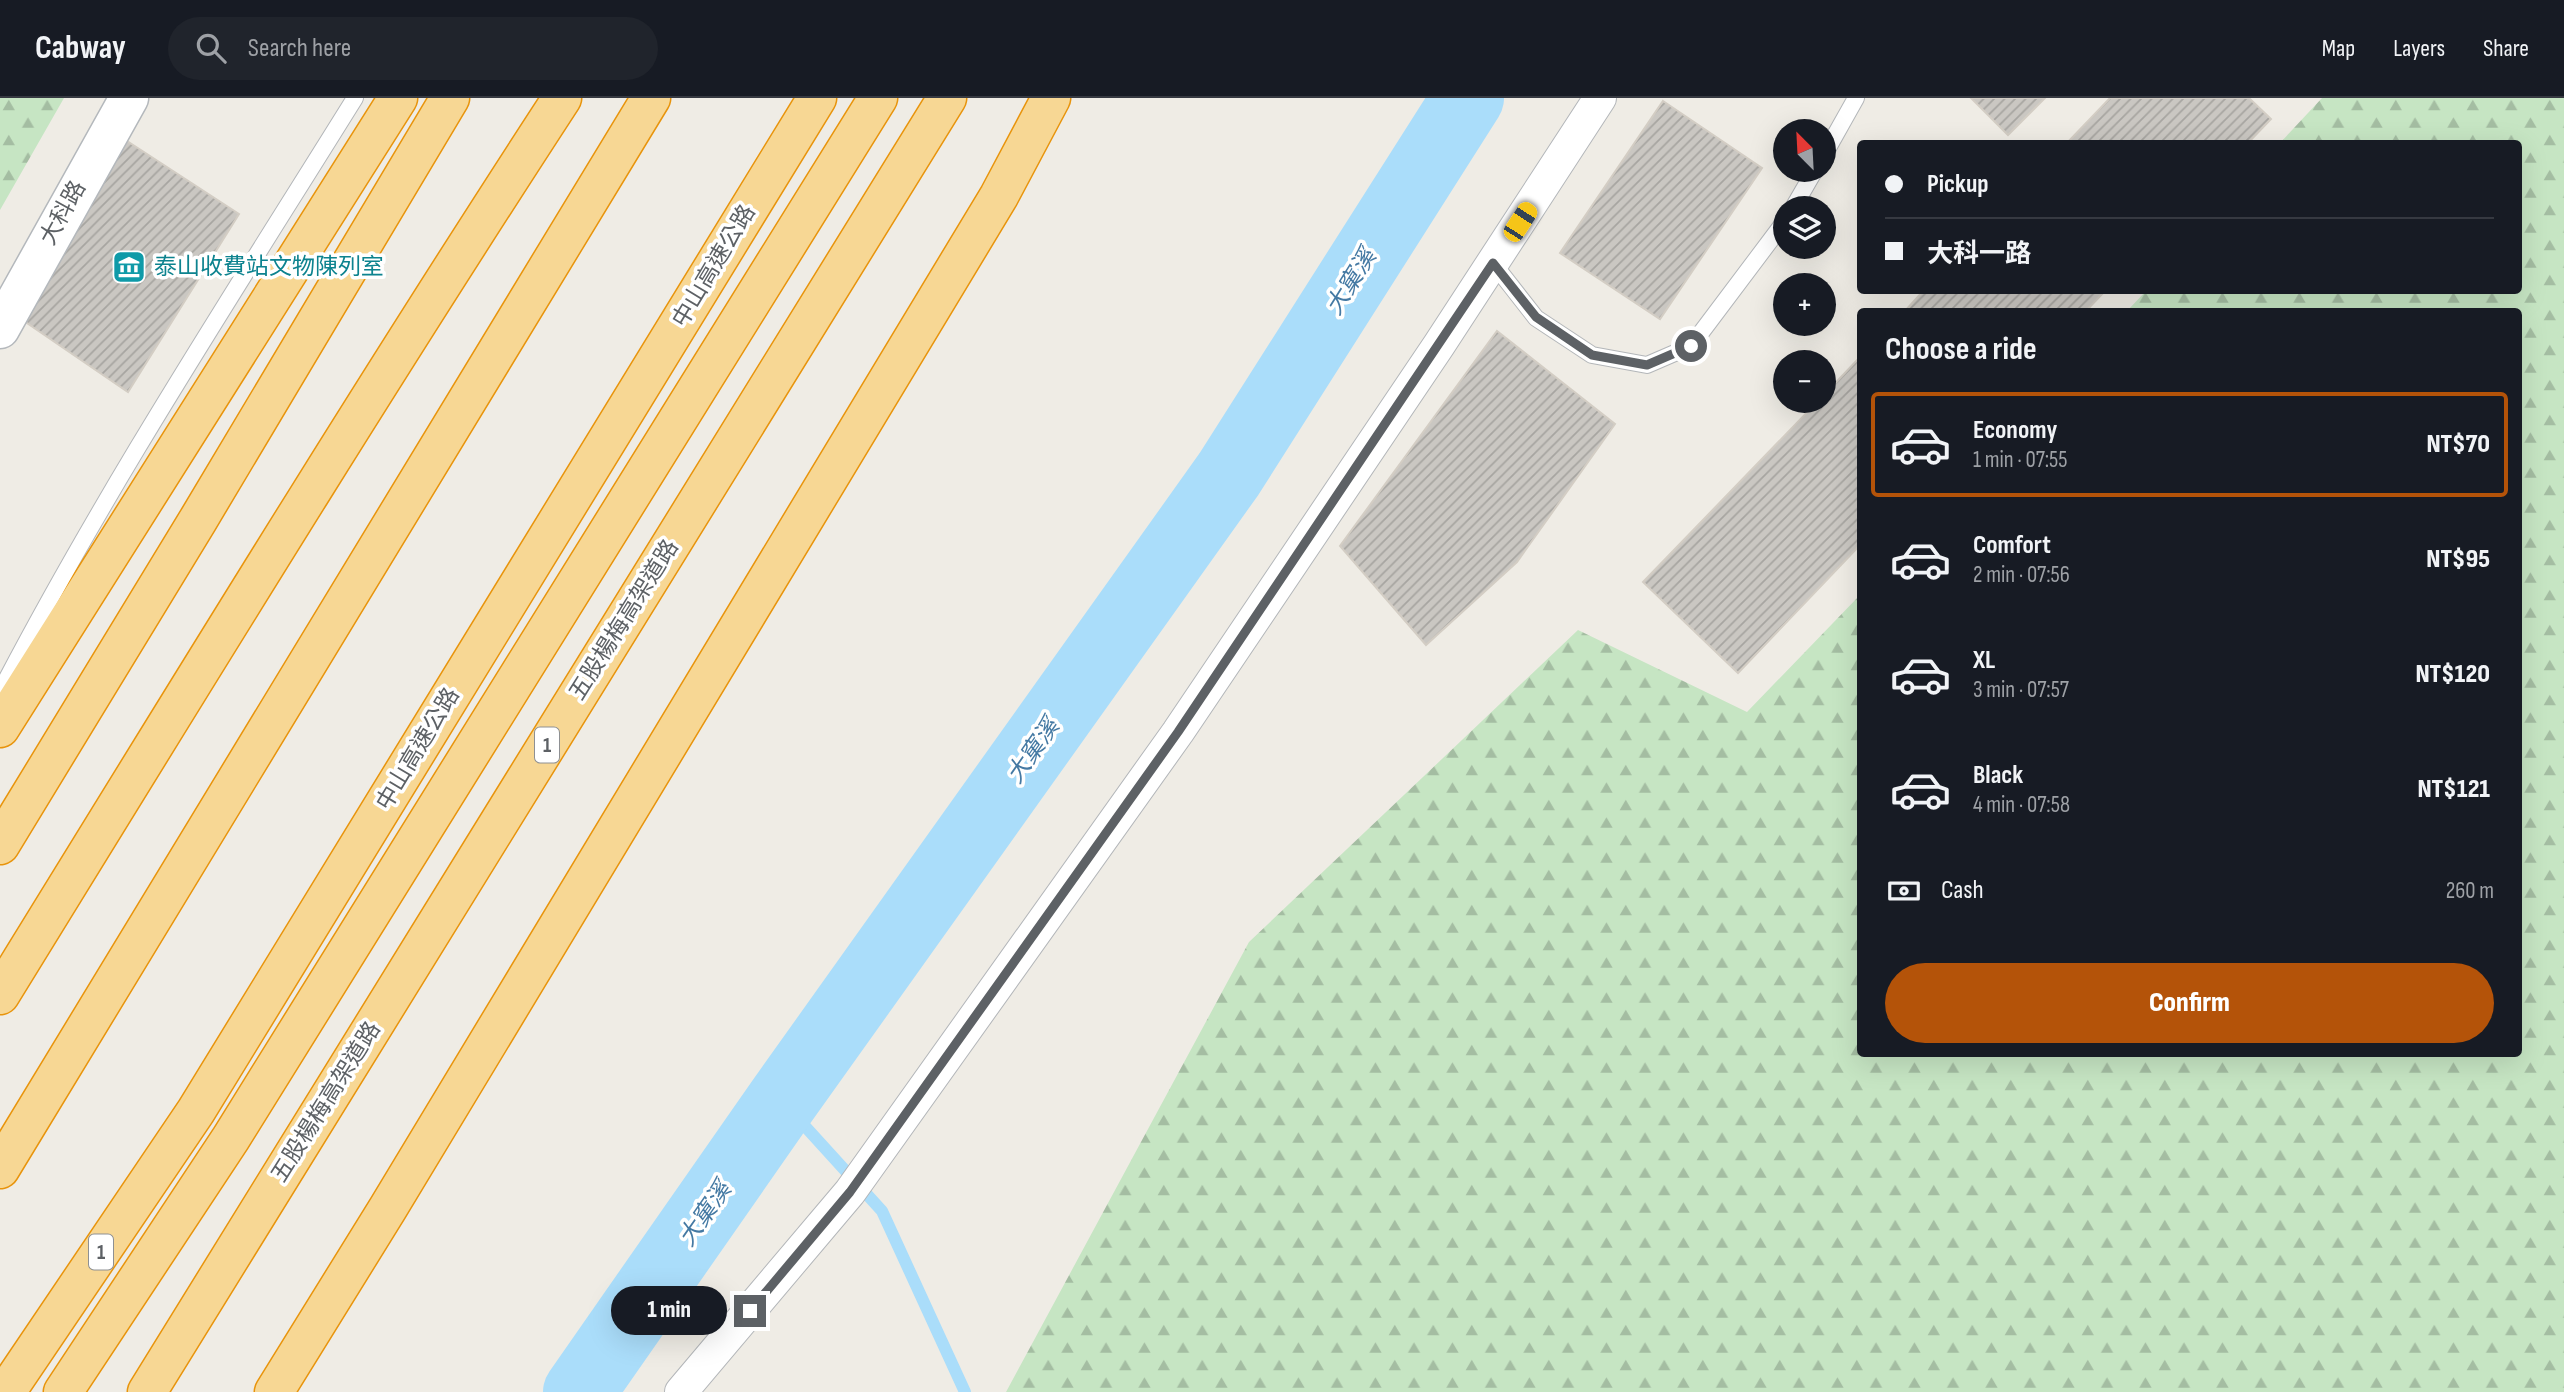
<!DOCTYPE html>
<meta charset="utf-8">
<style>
body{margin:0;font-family:"Sofia Sans Condensed","Noto Sans TC",sans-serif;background:#20242c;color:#f1f3f6;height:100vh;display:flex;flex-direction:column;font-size:26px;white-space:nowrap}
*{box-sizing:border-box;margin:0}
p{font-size:23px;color:#9ea1a6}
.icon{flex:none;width:38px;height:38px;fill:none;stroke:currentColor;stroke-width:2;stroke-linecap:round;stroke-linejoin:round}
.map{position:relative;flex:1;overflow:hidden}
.side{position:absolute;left:1857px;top:210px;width:665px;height:749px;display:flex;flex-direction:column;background:#171b24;border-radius:7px;box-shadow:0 7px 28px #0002}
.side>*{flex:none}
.banner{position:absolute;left:1857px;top:42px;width:665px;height:154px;border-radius:7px;box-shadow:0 7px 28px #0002;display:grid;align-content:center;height:154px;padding:0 28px;background:#171b24}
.needle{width:46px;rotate:336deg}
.buttons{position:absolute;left:1773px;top:21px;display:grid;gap:14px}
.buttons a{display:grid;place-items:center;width:63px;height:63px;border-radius:50%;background:#171b24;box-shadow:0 7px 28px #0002;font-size:35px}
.end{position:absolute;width:32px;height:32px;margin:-16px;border:9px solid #5d6165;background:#fff;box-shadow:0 0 0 4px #fff}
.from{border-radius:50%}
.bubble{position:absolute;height:49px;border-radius:24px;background:#171b24;box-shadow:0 7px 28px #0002;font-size:23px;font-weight:800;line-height:49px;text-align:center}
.car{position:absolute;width:21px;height:42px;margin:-21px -10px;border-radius:9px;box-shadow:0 0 5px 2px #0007;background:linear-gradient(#f5c518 24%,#345 0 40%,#f5c518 0 76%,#345 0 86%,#f5c518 0)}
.banner b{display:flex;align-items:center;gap:24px;height:66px;font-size:26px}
.banner b+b{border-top:2px solid #363941}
.banner i{width:18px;height:18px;background:#f1f3f6}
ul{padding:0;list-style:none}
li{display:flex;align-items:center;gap:21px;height:105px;margin:0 14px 10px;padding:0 14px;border:4px solid transparent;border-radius:7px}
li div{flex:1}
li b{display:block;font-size:26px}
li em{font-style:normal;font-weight:800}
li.selected{border-color:#b45309}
li>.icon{width:63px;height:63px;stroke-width:1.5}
h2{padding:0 28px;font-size:32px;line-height:84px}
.pay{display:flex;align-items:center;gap:18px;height:77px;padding:0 28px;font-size:26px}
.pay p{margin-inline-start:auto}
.primary-button{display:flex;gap:14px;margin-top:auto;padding:14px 28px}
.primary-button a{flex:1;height:80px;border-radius:42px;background:#b45309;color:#fff;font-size:28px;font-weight:800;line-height:80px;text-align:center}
header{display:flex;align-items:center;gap:42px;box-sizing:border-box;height:98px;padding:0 35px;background:#171b24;border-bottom:2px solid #363941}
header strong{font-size:33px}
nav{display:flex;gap:38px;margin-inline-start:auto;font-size:24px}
.search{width:490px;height:63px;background:#20242c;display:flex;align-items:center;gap:18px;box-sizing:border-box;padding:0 24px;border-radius:38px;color:#9ea1a6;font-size:26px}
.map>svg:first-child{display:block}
</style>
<header>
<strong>Cabway</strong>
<div class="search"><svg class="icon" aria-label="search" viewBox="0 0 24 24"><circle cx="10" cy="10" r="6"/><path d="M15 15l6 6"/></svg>Search here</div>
<nav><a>Map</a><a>Layers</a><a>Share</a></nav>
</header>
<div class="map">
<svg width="2564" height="1294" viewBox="0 0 2564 1294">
<defs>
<pattern id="forest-firs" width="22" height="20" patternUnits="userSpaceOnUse" patternTransform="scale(1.75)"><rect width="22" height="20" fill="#c6e5c3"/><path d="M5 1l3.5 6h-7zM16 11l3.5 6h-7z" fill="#a4bda2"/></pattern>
<pattern id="building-hatch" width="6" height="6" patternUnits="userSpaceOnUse" patternTransform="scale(1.75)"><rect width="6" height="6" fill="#cac7c2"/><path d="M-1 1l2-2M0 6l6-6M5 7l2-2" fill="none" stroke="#a7a5a1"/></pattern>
</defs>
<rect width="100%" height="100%" fill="#efece5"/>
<path fill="url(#forest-firs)" d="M0 0H64L0 112Z
M2322 0H2564V1294H1006L1249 844 1578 532 1747 614 1860 497V956H2518V214L2127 213 2146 193 2518 192V46L2280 45Z"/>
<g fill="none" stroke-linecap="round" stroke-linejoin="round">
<path stroke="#aaddfa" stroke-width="12" d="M782 1003 882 1113 965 1294"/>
<path stroke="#aaddfa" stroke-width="72" d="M579 1294 782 1003 1229 376 1468 0"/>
</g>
<path fill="url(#building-hatch)" stroke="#d3cdc4" stroke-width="2" d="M1971 0H2045L2008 37Z
M2110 0H2249L2271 21 2247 46H2066Z
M1663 3 1762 70 1660 221 1560 155Z
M124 41 239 116 128 294 21 221Z
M1924 192H2106L2085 214H1904Z
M1497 233 1615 326 1517 464 1426 547 1340 448Z
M1860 259V447L1738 575 1643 484 1818 303H1824V297Z"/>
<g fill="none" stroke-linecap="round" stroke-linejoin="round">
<defs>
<path id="lane" d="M1824 57 1856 0
M1793 110 1815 72
M1493 165 1536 220 1592 257 1647 267 1691 248 1785 123
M0 594C106 390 233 196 355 0"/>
<path id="street" d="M681 1294 850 1094 1178 634 1439 247 1600 0"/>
<path id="secondary" d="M0 231 129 0"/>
<path id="highway" d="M0 630 398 0
M0 747 198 422 450 0
M0 897C185 597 369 296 562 0
M0 1071 651 0
M6 1294 196 1013 817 0
M63 1294 231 1040 878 0
M147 1294 947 0
M274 1294 388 1110 999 98 1051 0"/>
</defs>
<use href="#lane" stroke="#b3b6b9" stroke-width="18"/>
<use href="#street" stroke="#b3b6b9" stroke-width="34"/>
<use href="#secondary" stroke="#b4b8bc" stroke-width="41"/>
<use href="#highway" stroke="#e8940c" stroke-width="41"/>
<use href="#lane" stroke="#fff" stroke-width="16"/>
<use href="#street" stroke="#fff" stroke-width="32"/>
<use href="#secondary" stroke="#fff" stroke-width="38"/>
<use href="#highway" stroke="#f7d794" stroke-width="38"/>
</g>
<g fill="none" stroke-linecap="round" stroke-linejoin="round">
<path stroke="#5d6165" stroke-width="9" d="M750 1213 850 1094 1178 634 1493 165 1536 219 1592 257 1647 267 1691 248"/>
</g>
<defs>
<symbol id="museum-square" viewBox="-11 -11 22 22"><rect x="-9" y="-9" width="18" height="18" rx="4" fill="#0f9aa8" stroke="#fff"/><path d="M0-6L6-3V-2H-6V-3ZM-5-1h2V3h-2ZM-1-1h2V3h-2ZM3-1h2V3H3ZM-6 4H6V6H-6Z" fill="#fff"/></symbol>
</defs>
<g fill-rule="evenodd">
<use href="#museum-square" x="110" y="150" width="38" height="38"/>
</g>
<g text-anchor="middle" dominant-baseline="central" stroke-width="7" stroke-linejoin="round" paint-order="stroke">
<g fill="#fff" stroke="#8e9093" stroke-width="2">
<rect x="535" y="629.5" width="24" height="35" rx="5"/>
<rect x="89" y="1136.5" width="24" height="35" rx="5"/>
</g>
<g font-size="21" font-weight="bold" fill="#5d6165">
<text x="547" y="647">1</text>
<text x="101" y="1154">1</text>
</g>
<g font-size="23" fill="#5d6165" stroke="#fff">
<text transform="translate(63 115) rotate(-61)">大科路</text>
<text transform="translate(714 168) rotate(-59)">中山高速公路</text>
<text transform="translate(624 522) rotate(-58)">五股楊梅高架道路</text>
<text transform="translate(418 651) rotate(-59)">中山高速公路</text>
<text transform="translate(326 1004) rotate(-58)">五股楊梅高架道路</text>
</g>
<g font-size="23" fill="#0d838f" stroke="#fff" text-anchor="start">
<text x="154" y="169">泰山收費站文物陳列室</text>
</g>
<g font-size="24" font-style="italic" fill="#4479a3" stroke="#fff">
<text transform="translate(1351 184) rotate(-58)">大窠溪</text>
<text transform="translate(1033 653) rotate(-55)">大窠溪</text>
<text transform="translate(705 1116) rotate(-55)">大窠溪</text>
</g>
</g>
</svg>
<div class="buttons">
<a><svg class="needle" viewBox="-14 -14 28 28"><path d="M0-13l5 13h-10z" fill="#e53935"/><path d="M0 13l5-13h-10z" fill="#9ea1a6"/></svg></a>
<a><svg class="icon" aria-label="layers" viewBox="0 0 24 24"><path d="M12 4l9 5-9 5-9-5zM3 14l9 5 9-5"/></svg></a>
<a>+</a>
<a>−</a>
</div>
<i class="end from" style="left:1691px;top:248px"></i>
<i class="end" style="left:750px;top:1213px"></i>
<div class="bubble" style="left:611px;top:1188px;width:116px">1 min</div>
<i class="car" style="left:1520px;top:124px;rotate:33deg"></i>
<div class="banner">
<b><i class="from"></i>Pickup</b>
<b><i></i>大科一路</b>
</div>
<section class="side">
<h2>Choose a ride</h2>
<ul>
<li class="selected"><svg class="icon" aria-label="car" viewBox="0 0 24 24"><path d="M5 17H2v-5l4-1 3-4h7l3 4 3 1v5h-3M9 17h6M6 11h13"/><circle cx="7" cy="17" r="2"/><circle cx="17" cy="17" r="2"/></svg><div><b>Economy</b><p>1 min · 07:55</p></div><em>NT$70</em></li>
<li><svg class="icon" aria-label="car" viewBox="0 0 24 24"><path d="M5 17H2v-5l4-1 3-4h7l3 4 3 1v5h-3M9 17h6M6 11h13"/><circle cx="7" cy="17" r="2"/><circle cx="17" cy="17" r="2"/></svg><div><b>Comfort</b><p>2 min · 07:56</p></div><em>NT$95</em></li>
<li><svg class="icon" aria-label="car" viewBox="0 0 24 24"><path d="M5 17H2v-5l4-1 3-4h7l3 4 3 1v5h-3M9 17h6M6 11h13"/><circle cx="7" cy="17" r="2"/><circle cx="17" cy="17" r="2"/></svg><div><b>XL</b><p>3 min · 07:57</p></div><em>NT$120</em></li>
<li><svg class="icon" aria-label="car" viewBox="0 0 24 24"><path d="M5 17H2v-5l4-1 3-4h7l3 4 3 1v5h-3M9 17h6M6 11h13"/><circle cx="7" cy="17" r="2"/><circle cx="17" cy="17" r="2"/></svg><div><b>Black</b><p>4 min · 07:58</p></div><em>NT$121</em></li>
</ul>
<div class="pay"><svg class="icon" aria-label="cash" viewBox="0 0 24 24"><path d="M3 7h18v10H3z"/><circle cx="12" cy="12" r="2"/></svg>Cash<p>260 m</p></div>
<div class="primary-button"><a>Confirm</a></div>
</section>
</div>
